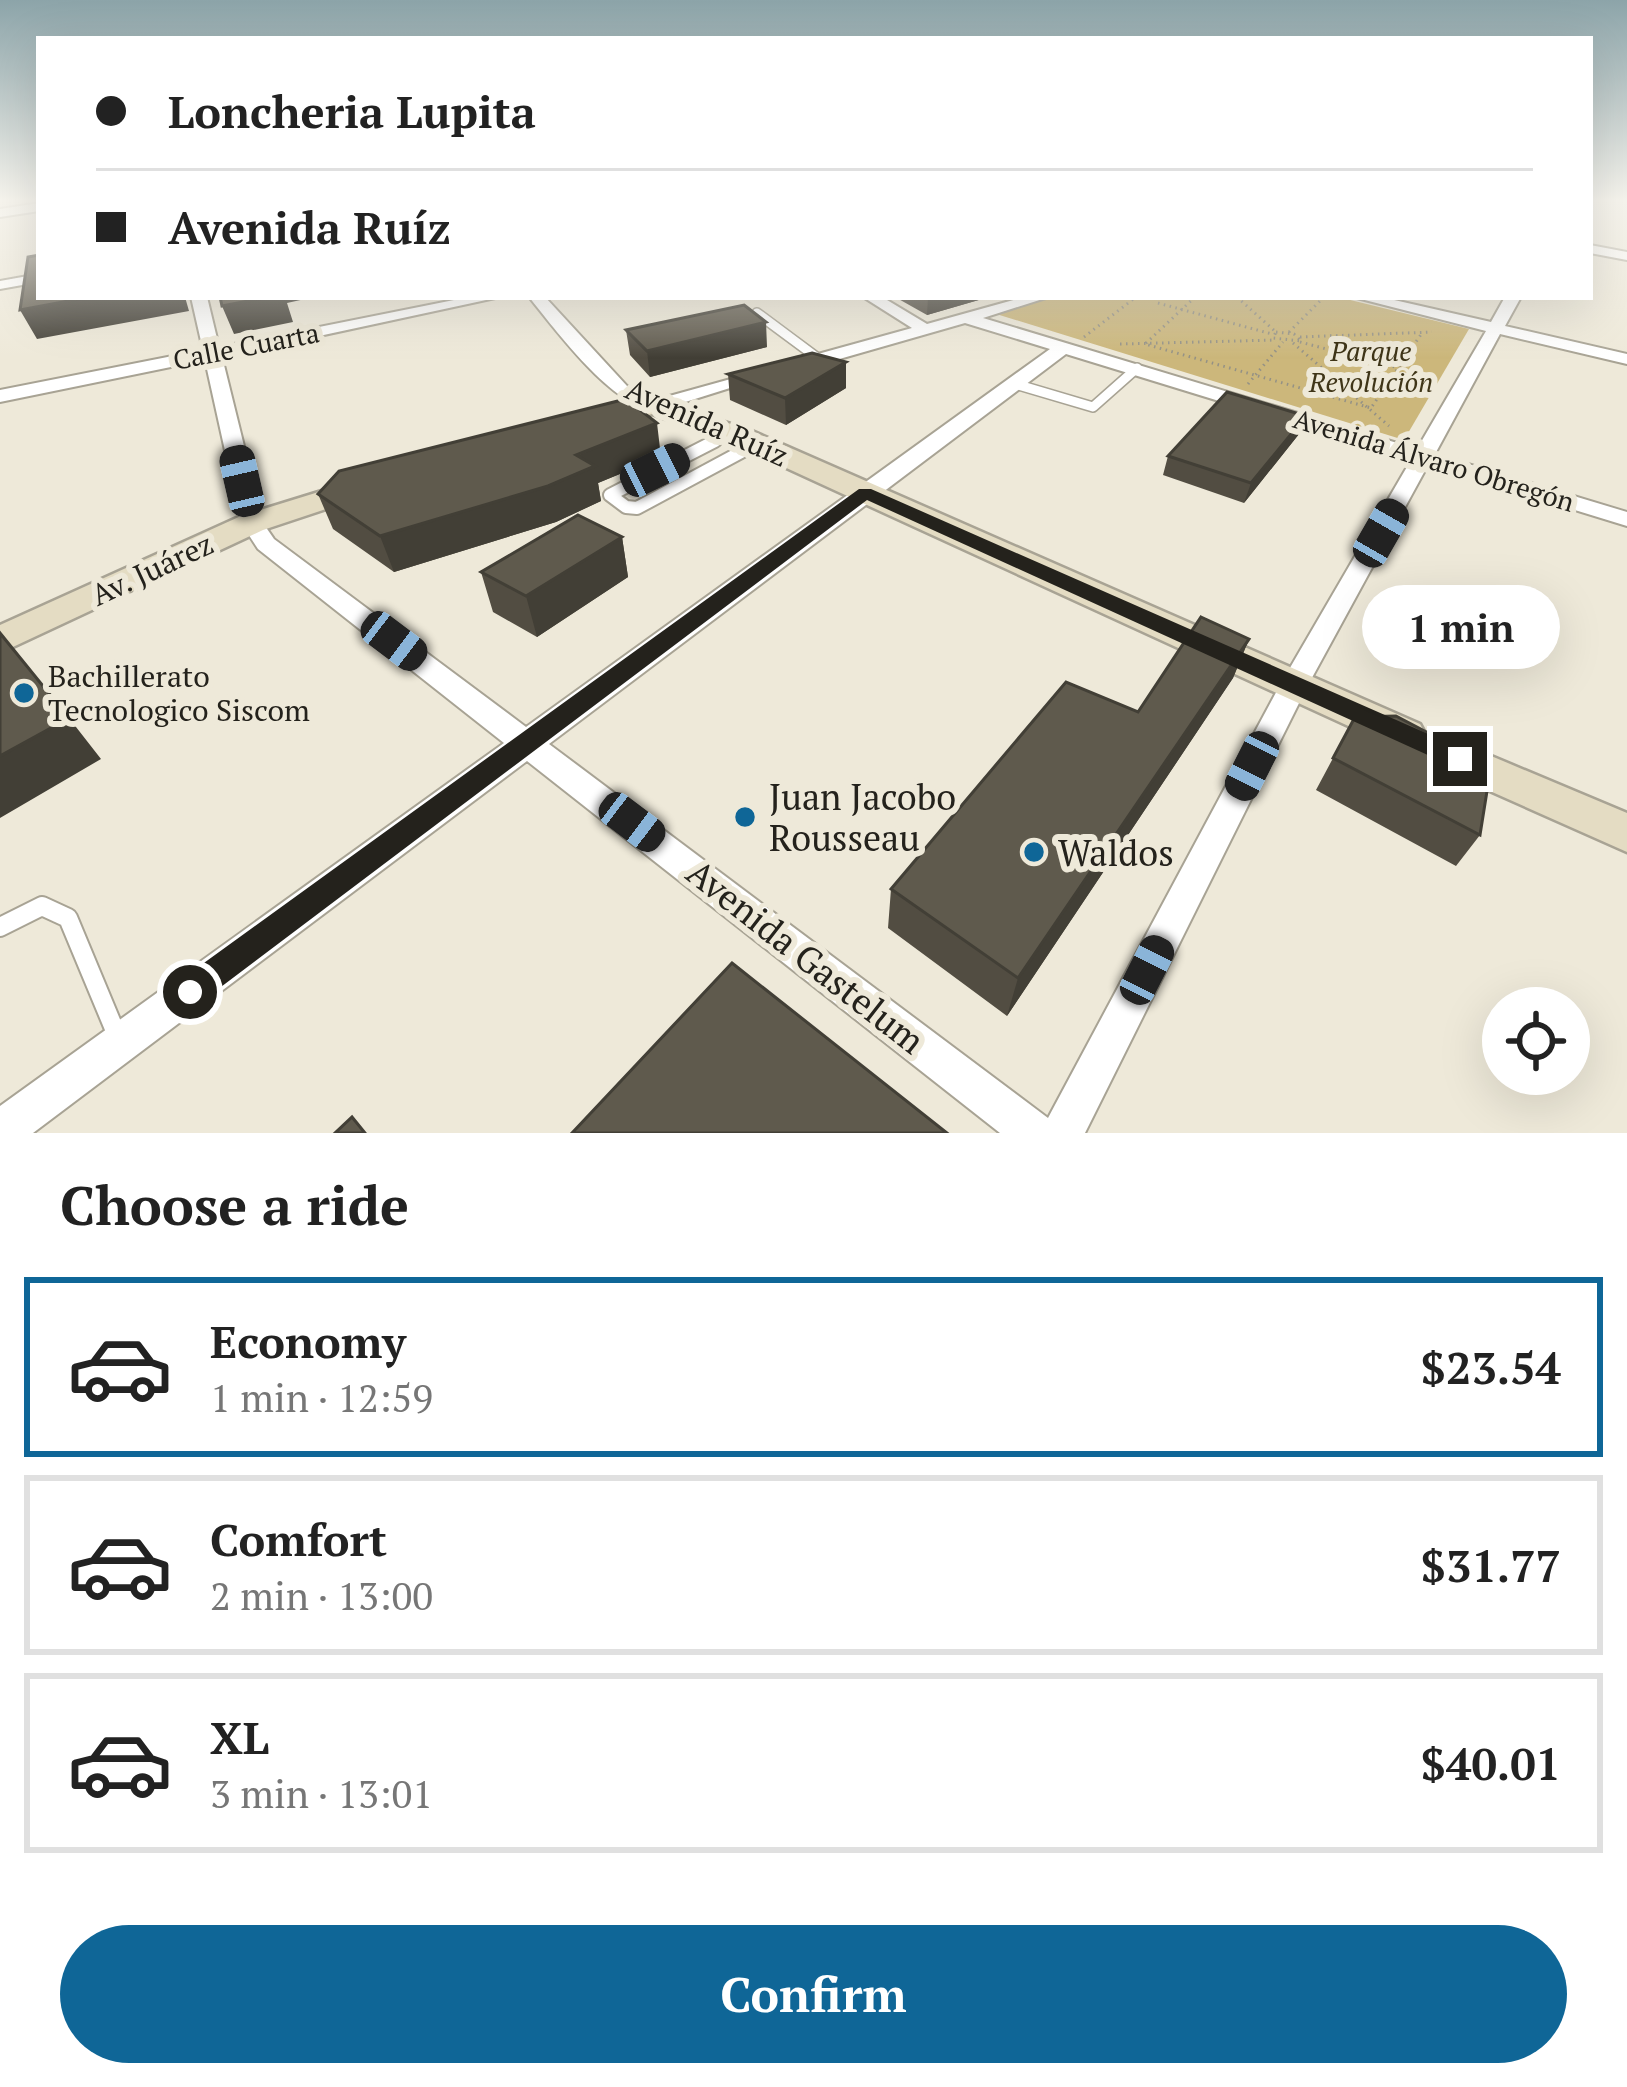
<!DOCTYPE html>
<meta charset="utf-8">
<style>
body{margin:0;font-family:"PT Serif",serif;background:#f6f6f6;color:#222;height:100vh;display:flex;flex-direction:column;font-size:45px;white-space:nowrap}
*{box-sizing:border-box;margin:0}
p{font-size:39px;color:#767676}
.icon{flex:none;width:66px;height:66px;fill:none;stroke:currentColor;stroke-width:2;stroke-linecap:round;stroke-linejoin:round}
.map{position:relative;height:1133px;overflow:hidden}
.panel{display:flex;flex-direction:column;background:#fff;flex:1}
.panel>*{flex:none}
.guide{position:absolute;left:36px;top:36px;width:1557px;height:264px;border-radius:0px;box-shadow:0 12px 48px #0002;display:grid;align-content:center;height:264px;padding:0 60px;background:#fff}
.controls{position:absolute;left:1482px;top:987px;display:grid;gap:24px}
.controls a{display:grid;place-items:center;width:108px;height:108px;border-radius:50%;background:#fff;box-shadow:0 12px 48px #0002;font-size:60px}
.end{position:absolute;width:54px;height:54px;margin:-27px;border:15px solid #24221c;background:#fff;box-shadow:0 0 0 6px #fff}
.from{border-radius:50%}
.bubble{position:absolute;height:84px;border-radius:42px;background:#fff;box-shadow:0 12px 48px #0002;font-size:39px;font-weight:700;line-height:84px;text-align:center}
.car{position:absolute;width:36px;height:72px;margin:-36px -18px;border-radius:15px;box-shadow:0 0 9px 3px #0007;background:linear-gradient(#222 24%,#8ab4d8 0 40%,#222 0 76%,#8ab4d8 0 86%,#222 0)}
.guide b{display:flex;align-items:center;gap:42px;height:114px;font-size:45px}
.guide b+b{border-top:3px solid #e0e0e0}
.guide i{width:30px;height:30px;background:#222}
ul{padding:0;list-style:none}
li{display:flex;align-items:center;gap:36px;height:180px;margin:0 24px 18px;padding:0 36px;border:6px solid #e0e0e0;border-radius:0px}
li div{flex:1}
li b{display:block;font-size:45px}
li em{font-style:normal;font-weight:700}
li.selected{border-color:#0f6697}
li>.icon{width:108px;height:108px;stroke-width:1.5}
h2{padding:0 60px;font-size:54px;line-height:144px}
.primary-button{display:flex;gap:24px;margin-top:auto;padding:24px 60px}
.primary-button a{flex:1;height:138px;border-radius:72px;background:#0f6697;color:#fff;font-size:48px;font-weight:700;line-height:138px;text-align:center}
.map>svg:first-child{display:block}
</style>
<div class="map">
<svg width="1627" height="1133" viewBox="0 0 1627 1133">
<rect width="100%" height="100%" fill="#eee9d9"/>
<path fill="#ccb77b" d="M1055 297H1338L1469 329 1404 440 993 313Z"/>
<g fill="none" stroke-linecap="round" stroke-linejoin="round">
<defs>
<path id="lane-far2" d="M757 313 819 359
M1012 383 1093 407 1137 368
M709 444 731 433"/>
<path id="lane-far1" d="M715 441 610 495 626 507 637 508 756 444"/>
<path id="lane" d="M0 927 42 906 68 918 118 1038"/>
<path id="street" d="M39 203V211L0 217V209Z
M1590 245 1627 252V260L1590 253Z
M39 274V282L0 289V281Z
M191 297H207L219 347 469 297H500L222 357 263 523 274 539 526 727 1050 349 965 323 801 370H789V362L912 328 863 297H882L927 324 1024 297H1049L983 318 1417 449 1486 331 1353 297H1381L1491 322 1505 297H1521L1505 326 1627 354V364L1500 334 1435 454 1627 512V526L1428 465 1308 685 1085 1133H1000L527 761 33 1133H0V1106L504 743 258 549 241 523 205 360 0 402V390L203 350ZM1066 354 1411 460 1280 685 1048 1118 549 744Z
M529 297H545L627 386 655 400 756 372 765 377 660 410C617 414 555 329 529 297Z"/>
<path id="secondary" d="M653 398 752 431 1420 724 1426 735 1420 746 1406 751 1392 746 732 443 652 414 599 429 586 421 590 415Z
M364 478 379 487 374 493 263 530 0 653V625L241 516Z
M1453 740 1627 813V852L1438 768 1432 756 1438 744Z"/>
</defs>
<use href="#lane-far2" stroke="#a8a394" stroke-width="12"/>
<use href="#lane-far1" stroke="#a8a394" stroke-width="16"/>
<use href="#lane" stroke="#a8a394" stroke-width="22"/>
<use href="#street" stroke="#a8a394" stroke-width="4"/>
<use href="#secondary" stroke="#a8a394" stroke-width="5"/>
<path stroke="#949185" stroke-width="3" stroke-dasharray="1.5 4.5" stroke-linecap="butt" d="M1195 297 1145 344 1371 408 1422 333
M1237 297 1276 332
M1158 303 1272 334
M1276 332 1294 334 1301 341 1273 338Z
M1289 332 1324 297
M1084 337 1136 297
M1300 337 1432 332
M1300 342 1399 368
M1293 343 1389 426
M1120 344 1276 340
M1248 384 1283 342"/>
<use href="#lane-far2" stroke="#fff" stroke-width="9"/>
<use href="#lane-far1" stroke="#fff" stroke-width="12"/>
<use href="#lane" stroke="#fff" stroke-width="18"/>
<use href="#street" fill="#fff" fill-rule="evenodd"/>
<use href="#secondary" fill="#e4dcc3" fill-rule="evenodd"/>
</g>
<path fill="#524d42" d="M895 297H989L927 315Z
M626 330 767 347 650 377 630 355Z
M728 374 846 388 786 425 730 400Z
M1306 416 1299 434 1244 503 1163 475 1168 456Z
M661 457 598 483 601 501 556 522 394 572 333 529 318 494Z
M622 537 628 577 537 637 493 612 481 572Z
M1249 639 1233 678 1007 1016 888 928 891 889 1138 712Z
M1355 717 1480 835 1456 866 1316 790Z"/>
<path fill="#423f36" d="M90 297H185L189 311 37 339 20 310Z
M269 297H314L287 303 293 322 234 334 222 306Z
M928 297H989L927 315Z
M766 322 767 347 650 377 647 351Z
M846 362V388L786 425 785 398Z
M1306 416 1299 434 1244 503 1251 483Z
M657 423 661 457 598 483 601 501 556 522 394 572 380 536Z
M622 537 628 577 537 637 526 596Z
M1249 639 1233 678 1007 1016 1018 978Z
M69 718 101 759 0 818V756Z"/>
<path fill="#5f5a4d" stroke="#423f36" stroke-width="3" d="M39 255V297H90L20 310 28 257Z
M220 297H269L222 306Z
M744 305 766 322 647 351 626 330Z
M812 353 846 362 785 398 728 374Z
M1227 392 1306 416 1251 483 1168 456Z
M626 399 657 423 576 455 595 466 548 486 380 536 318 494 339 471Z
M578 515 622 537 526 596 481 572Z
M1201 617 1249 639 1018 978 891 889 1066 682 1138 712Z
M0 633 69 718 0 756Z
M1396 716 1491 766 1480 835 1333 758 1355 717Z
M732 963 947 1133H572Z
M352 1117 365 1133H335Z"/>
<linearGradient id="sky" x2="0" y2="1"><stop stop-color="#8ca4a9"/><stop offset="0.56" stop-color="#f7f5ee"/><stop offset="1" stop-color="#f7f5ee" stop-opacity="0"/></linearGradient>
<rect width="1627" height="358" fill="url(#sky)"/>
<path fill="#24221c" d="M859 489H871L1469 752 1473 759 1460 769 1452 766 867 500 201 1002 190 1007 179 1002 175 992 179 981Z"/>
<g fill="#0f6697" stroke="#eee9d9" stroke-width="4.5">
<circle cx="24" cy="693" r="12"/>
<circle cx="745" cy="817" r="12"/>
<circle cx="1034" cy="852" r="12"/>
</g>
<g text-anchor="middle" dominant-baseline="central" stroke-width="12" stroke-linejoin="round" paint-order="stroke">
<g font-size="27" fill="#24221c" stroke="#eee9d9">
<text transform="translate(246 346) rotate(-11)">Calle Cuarta</text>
<text transform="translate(1434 460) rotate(17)">Avenida Álvaro Obregón</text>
</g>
<g font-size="27" font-style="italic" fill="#3f3518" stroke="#eee9d9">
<text x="1371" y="351">Parque<tspan x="1371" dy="31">Revolución</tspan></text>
</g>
<g font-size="30" fill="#24221c" stroke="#eee9d9">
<text transform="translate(707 422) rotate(24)">Avenida Ruíz</text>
<text transform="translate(152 569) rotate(-25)">Av. Juárez</text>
</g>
<g font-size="30" fill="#24221c" stroke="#eee9d9" text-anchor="start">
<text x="48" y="676">Bachillerato<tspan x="48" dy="34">Tecnologico Siscom</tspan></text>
</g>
<g font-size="36" fill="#24221c" stroke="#eee9d9" text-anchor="start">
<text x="769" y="796">Juan Jacobo<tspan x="769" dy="41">Rousseau</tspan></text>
<text x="1058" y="852">Waldos</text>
</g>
<g font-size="36" fill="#24221c" stroke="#eee9d9">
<text transform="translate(806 956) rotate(38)">Avenida Gastelum</text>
</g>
</g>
</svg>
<div class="controls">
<a><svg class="icon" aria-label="locate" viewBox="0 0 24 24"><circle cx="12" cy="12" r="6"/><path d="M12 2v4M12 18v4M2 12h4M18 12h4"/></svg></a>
</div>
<i class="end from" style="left:190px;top:992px"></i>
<i class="end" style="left:1460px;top:759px"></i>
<div class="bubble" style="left:1362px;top:585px;width:198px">1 min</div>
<i class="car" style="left:655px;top:470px;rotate:64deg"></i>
<i class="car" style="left:242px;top:481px;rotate:347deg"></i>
<i class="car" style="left:1381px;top:533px;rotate:30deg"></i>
<i class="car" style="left:394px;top:641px;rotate:127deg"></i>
<i class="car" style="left:1252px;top:766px;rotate:207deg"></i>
<i class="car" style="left:632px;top:822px;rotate:127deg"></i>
<i class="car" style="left:1147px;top:970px;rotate:27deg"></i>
<div class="guide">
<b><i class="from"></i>Loncheria Lupita</b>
<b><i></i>Avenida Ruíz</b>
</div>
</div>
<section class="panel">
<h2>Choose a ride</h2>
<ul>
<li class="selected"><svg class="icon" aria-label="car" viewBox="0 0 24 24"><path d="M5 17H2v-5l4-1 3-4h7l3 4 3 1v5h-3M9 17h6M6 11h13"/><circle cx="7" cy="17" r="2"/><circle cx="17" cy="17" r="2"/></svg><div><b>Economy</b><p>1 min · 12:59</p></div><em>$23.54</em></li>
<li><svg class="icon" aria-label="car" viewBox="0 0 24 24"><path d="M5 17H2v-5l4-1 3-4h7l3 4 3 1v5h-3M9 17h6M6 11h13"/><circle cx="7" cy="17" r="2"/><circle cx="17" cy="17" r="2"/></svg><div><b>Comfort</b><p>2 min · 13:00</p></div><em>$31.77</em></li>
<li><svg class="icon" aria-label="car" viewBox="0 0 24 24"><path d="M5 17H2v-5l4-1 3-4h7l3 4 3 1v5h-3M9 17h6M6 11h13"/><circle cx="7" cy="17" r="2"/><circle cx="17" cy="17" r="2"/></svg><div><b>XL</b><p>3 min · 13:01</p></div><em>$40.01</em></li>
</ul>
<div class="primary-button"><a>Confirm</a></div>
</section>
